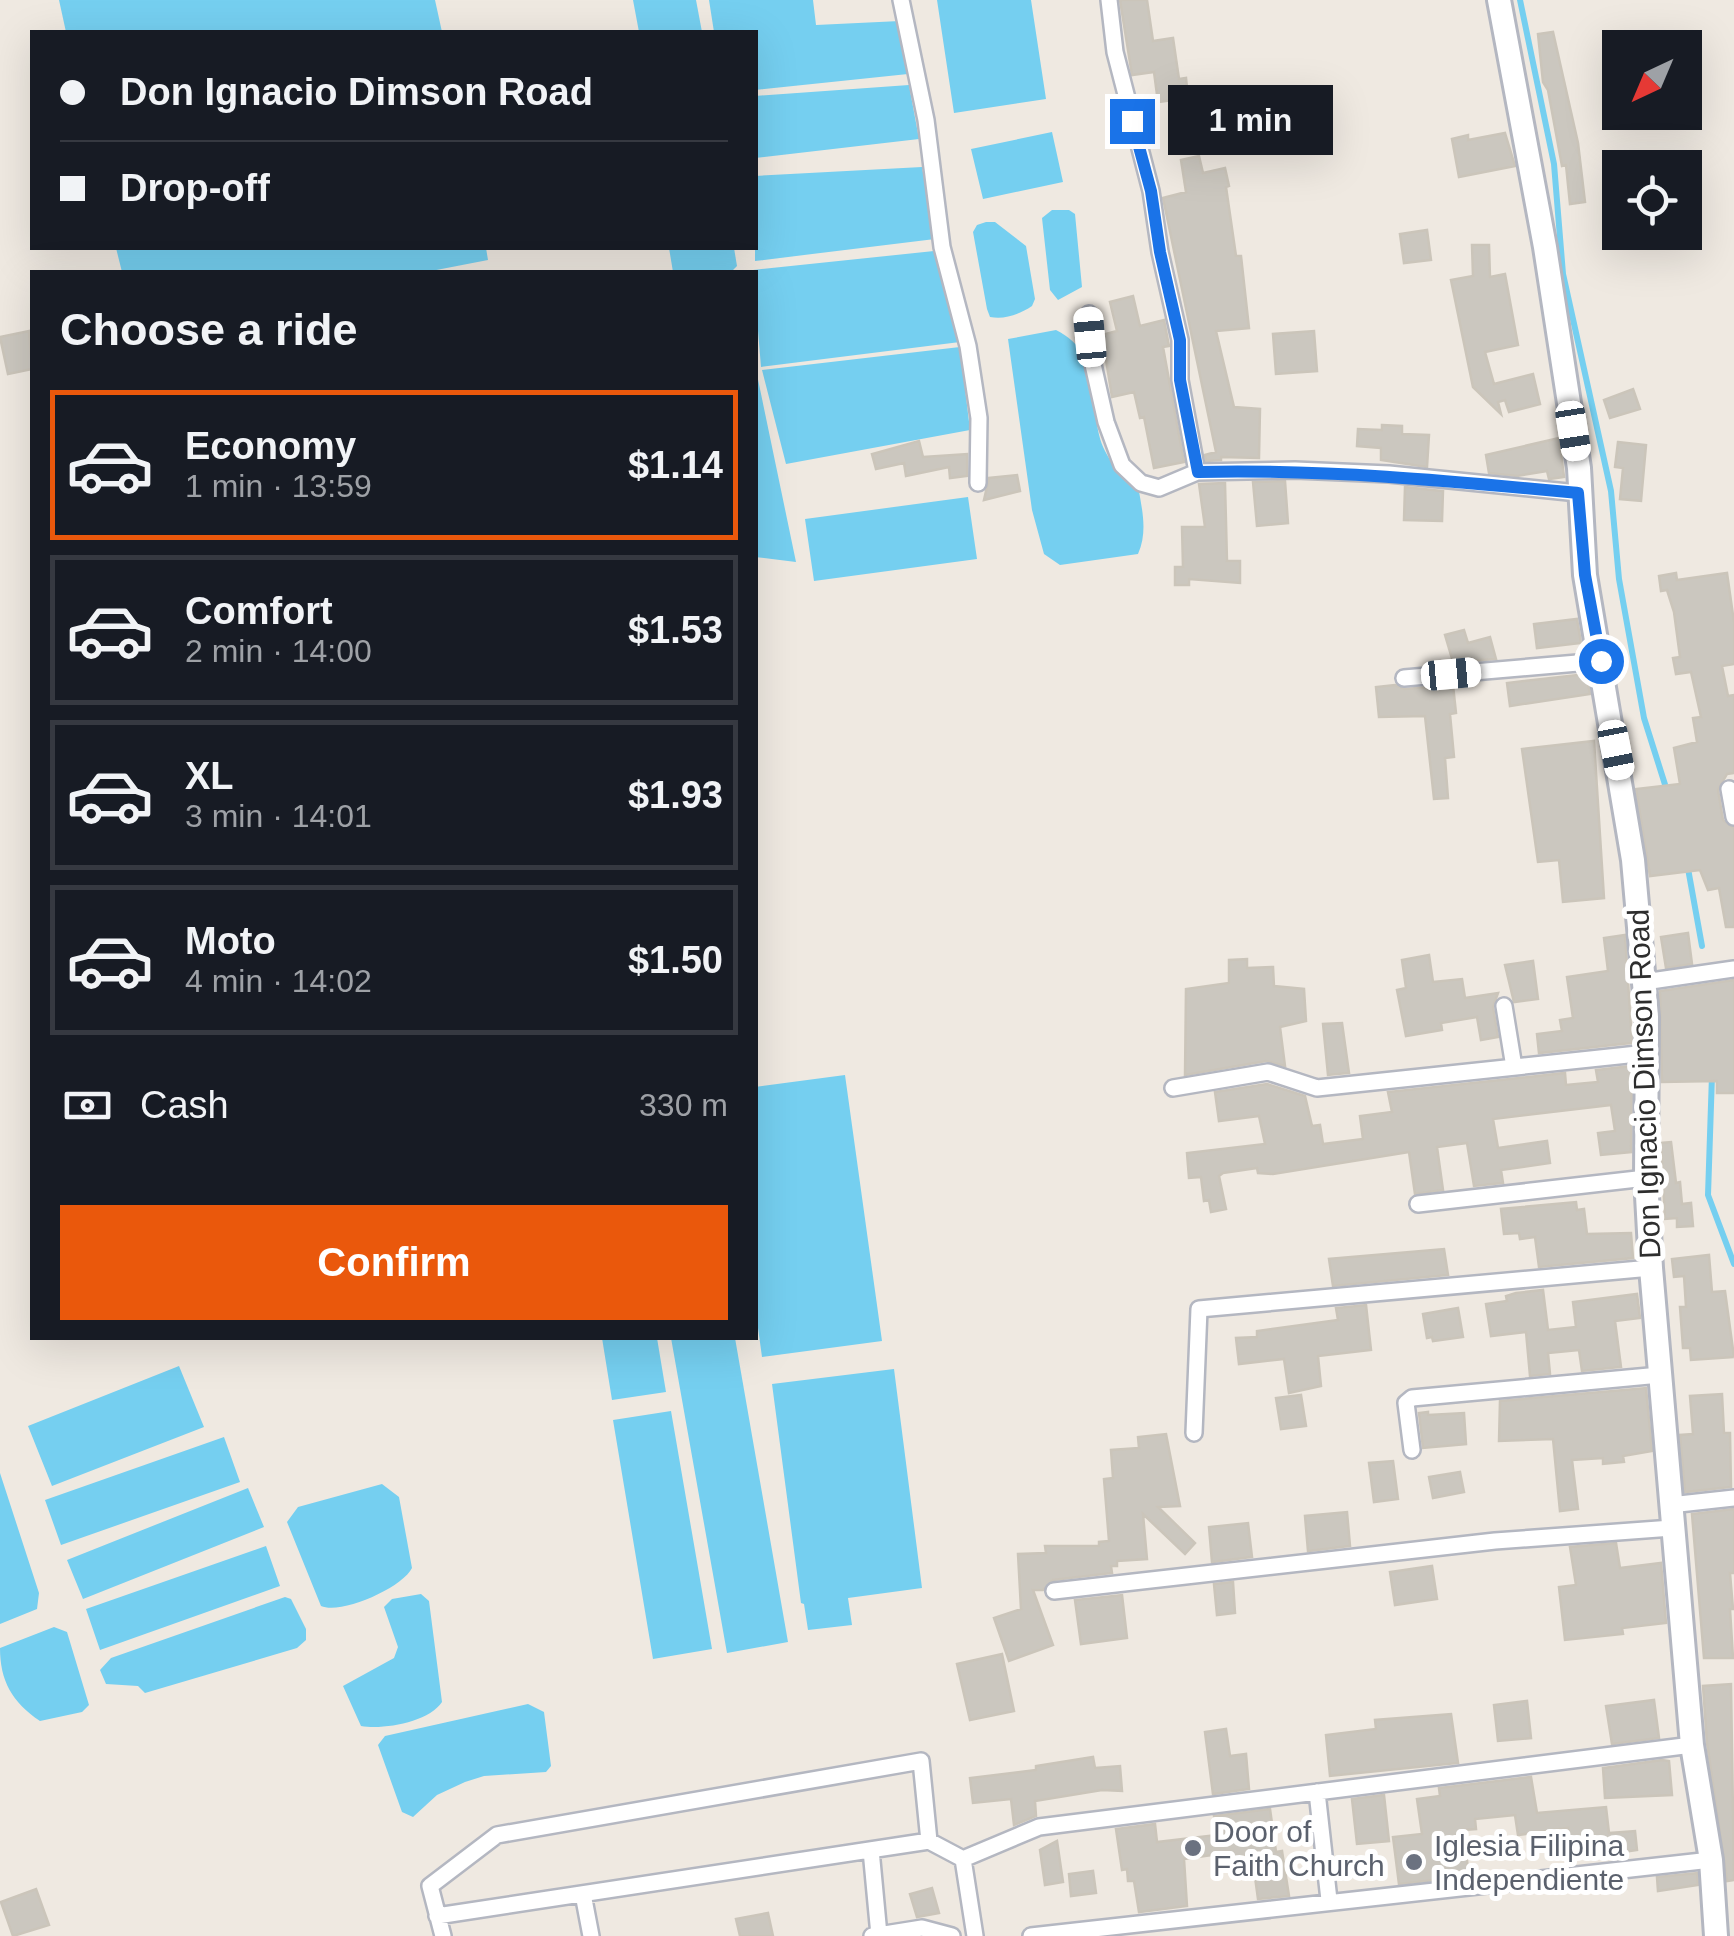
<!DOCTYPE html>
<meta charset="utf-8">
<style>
body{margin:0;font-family:Arial,sans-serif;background:#20242c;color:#f1f3f6;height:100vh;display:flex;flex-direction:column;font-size:38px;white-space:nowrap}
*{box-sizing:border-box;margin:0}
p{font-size:32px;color:#9ea1a6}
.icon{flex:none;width:55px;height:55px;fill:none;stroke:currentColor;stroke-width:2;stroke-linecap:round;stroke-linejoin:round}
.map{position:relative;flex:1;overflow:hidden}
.side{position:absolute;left:30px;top:270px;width:728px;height:1070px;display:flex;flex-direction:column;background:#171b24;border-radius:0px;box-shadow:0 10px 40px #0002}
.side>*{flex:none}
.guide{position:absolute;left:30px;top:30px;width:728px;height:220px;border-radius:0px;box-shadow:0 10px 40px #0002;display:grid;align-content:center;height:220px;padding:0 30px;background:#171b24}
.needle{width:65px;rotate:224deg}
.fabs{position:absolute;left:1602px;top:30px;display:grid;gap:20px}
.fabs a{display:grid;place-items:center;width:100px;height:100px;border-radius:0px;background:#171b24;box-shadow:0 10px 40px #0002;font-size:50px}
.end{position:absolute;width:45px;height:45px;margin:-22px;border:12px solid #1a73e8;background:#fff;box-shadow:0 0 0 5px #fff}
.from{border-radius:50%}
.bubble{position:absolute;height:70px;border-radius:0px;background:#171b24;box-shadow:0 10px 40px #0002;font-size:32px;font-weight:700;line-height:70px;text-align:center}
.car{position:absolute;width:30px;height:60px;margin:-30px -15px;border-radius:12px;box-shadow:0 0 8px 2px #0007;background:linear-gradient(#fff 24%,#345 0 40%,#fff 0 76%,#345 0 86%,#fff 0)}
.guide b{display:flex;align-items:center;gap:35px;height:95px;font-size:38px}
.guide b+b{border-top:2px solid #363941}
.guide i{width:25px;height:25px;background:#f1f3f6}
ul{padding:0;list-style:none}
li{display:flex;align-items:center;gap:30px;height:150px;margin:0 20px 15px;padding:0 10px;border:5px solid #363941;border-radius:0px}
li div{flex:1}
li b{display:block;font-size:38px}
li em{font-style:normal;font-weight:700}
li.current{border-color:#ea580c}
li>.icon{width:90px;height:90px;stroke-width:1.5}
h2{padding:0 30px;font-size:45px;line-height:120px}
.pay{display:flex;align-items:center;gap:25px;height:110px;padding:0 30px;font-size:38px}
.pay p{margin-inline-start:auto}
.primary-button{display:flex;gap:20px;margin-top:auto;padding:20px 30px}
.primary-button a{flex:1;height:115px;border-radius:0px;background:#ea580c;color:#fff;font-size:40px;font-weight:700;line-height:115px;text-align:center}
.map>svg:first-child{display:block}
</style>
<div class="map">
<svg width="1734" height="1936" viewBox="0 0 1734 1936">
<rect width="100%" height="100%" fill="#efe9e1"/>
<path fill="#75cff0" d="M59 0H435L442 32H66Z
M633 0H696L702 32H639Z
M709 0H813L816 25 900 21 908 74 755 90V32H714Z
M937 0H1031L1046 99 954 113Z
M909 85 919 139 755 158V96Z
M1052 132 1063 182 983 199 971 149Z
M922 167 935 239 755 261V176Z
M1052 210H1069L1075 214 1082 287 1058 300 1050 290 1042 218Z
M986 222H995L1026 246 1035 299 1032 306C1020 314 1005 320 990 317L987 309 973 232 977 225Z
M116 248H486L488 260 426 272H122Z
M669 248H734L737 266 731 272H673Z
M934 251 960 342 761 367 753 270Z
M1056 330C1108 356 1085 410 1105 451 1113 467 1124 475 1138 486 1142 509 1148 532 1138 554L1060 565 1044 554 1032 510 1008 339Z
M960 347 970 430 786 464 762 370Z
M755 365 796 562 755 557Z
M968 497 977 559 814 581 805 519Z
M845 1075 882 1341 762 1357 755 1306V1087Z
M602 1338H657L666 1392 612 1400Z
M671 1338H735L788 1642 727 1653Z
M179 1366 204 1427 52 1486 28 1426Z
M894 1369 922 1588 848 1598 852 1625 808 1630 804 1604 801 1603 772 1384Z
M671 1411 712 1649 653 1659 613 1420Z
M224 1437 240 1482 61 1545 45 1500Z
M0 1473 39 1593 37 1609 0 1624Z
M382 1484 399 1497 412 1568C402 1588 341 1615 321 1606L287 1522 298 1507Z
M248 1488 264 1527 83 1599 67 1560Z
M266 1546 280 1586 100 1650 86 1609Z
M421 1594 429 1601 442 1702C429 1722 384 1730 361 1726L343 1686 394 1658 398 1647 384 1607 392 1599Z
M285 1597 291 1599 306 1629V1640L297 1648 145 1693 138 1686 106 1684 100 1670 111 1658Z
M54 1627 67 1632 89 1705 82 1712 40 1721C12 1702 0 1681 0 1648Z
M528 1704 544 1712 551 1766 546 1772 484 1776 465 1782 437 1795 413 1817 402 1812 378 1745 385 1736Z"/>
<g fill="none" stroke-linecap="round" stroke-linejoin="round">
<path stroke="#75cff0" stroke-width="6" d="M1520 0 1554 164 1563 274 1611 491 1619 579 1644 718 1668 794
M1687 863 1702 946
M1712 1075 1708 1195 1734 1264"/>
</g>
<path fill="#cbc7bf" stroke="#cbc5ba" stroke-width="2.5" d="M1120 0H1147L1153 41 1173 38 1179 79 1186 78 1188 98 1158 102 1154 72 1132 75Z
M1553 32 1578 143 1585 202 1570 204 1566 165 1562 166 1548 90 1543 82 1538 34Z
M1505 133 1515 166 1459 177 1452 139 1468 135V140Z
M1199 156 1203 173 1225 168 1229 186 1226 187 1236 256H1241L1249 328 1216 331 1234 407 1260 409 1259 458 1221 457V460L1206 461 1205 455 1216 452 1163 198 1186 192 1181 160Z
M1427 230 1431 260 1404 263 1400 234Z
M1472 245H1489L1490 277 1505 274 1518 345 1485 352 1494 384 1533 374 1540 404 1509 412 1505 400 1498 402 1501 414 1473 387 1451 280 1473 276Z
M1133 296 1140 326 1164 320 1169 346 1163 347 1184 462 1154 468 1144 417 1140 418 1134 392 1112 397 1102 335 1117 331 1110 302Z
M29 331 32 369 8 374 0 337Z
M1314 331 1317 371 1276 374 1273 334Z
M1633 389 1640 409 1610 418 1604 400Z
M1382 425 1402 426V434L1429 435 1427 467 1381 460V448L1357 446 1358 429 1382 430Z
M1559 438 1564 477 1549 479 1547 471 1517 476 1489 473 1486 455Z
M919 441 923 457 967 454V476L950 478 949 467 906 476 904 463 876 469 872 454Z
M1618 442 1646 445 1641 501 1620 499 1623 468 1615 467Z
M1017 475 1020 491 984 500 989 478Z
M1285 481 1288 523 1257 526 1253 482Z
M1225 483 1227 561H1240V583L1189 579V585H1175V567H1183L1182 527H1205L1199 484Z
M1405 487 1443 491 1442 521 1404 520Z
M1676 573 1677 580 1727 573 1734 622V664L1722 666 1728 696 1734 695V773L1727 774 1718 790 1723 820 1734 828V927H1726L1719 888 1708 890 1700 870 1650 876 1636 789 1680 784 1674 748 1697 742 1693 718 1701 717 1691 672 1676 674 1673 658 1680 657 1674 612 1667 590 1661 591 1659 576Z
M1577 619 1581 643 1537 648 1534 624Z
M1464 630 1468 643 1490 637 1496 659 1453 662 1445 635Z
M1586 674 1590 694 1510 706 1507 683Z
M1395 685 1405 689 1453 685 1456 713 1450 714 1454 757 1445 758 1448 798 1434 799 1425 716 1379 717 1376 687Z
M1594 741 1604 898 1563 902 1559 860 1538 862 1522 749Z
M1688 933 1692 964 1666 968 1661 937Z
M1625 935 1632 1043 1539 1053 1537 1034 1562 1031 1560 1020 1573 1018 1567 977 1608 971 1604 938Z
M1429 955 1433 982 1462 979 1465 998 1498 993 1493 1007 1498 1037 1481 1040 1477 1017 1441 1023 1442 1030 1406 1036 1397 990 1406 988 1402 960Z
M1247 959V968L1273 967 1274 986 1304 989 1306 1021 1280 1027 1285 1066 1266 1061 1185 1075 1186 989 1229 983V960Z
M1533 961 1538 999 1514 1002 1505 965Z
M1734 980V1093H1717V1081L1662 1082 1660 991Z
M1342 1023 1349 1073 1328 1075 1323 1024Z
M1632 1066 1631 1152 1601 1155 1598 1133 1615 1131 1611 1105 1493 1119 1498 1148 1547 1141 1550 1163 1501 1170 1503 1183 1474 1186 1467 1143 1437 1147 1443 1190 1415 1194 1409 1152 1273 1174 1258 1173 1257 1168 1223 1173 1219 1176 1226 1209 1211 1212 1209 1200 1204 1201 1201 1177 1189 1178 1187 1153 1265 1144 1259 1116 1219 1121 1215 1092 1267 1084 1305 1096 1312 1126 1320 1125 1323 1144 1363 1139 1360 1116 1392 1112 1388 1092 1565 1073 1566 1085 1598 1082 1596 1070Z
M1671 1142 1676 1183 1680 1182 1682 1204 1691 1203 1693 1226 1677 1227V1218L1665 1219 1661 1143Z
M1576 1202 1577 1210 1584 1209 1587 1234 1631 1233 1633 1258 1539 1267 1535 1237 1520 1239 1519 1233 1504 1234 1501 1209Z
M1444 1249 1448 1275 1333 1286 1329 1259Z
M1709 1255 1712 1292 1725 1291 1734 1357 1691 1360 1690 1348H1683L1680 1307H1686L1684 1276 1674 1277 1672 1259Z
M1543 1290 1548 1330 1576 1327 1573 1302 1637 1294 1640 1318 1615 1321 1621 1367 1582 1371 1579 1350 1548 1353 1550 1374 1530 1376 1526 1332 1491 1336 1486 1304 1507 1301 1506 1296 1516 1293Z
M1366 1305 1371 1350 1318 1356 1321 1386 1289 1393 1284 1359 1239 1364 1236 1338 1257 1337V1331L1338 1320 1336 1308Z
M1458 1308 1463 1337 1433 1341 1432 1337 1427 1338 1423 1314Z
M1646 1388 1652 1451 1623 1456 1624 1462 1603 1464V1458L1572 1460 1578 1509 1560 1511 1553 1439 1499 1441 1500 1401Z
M1722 1394 1724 1433H1730L1731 1487 1685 1492 1680 1435 1693 1434 1690 1396Z
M1301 1395 1306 1426 1281 1429 1276 1398Z
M1428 1412V1415L1464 1413 1466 1444 1423 1448 1419 1413Z
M1166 1434 1180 1506 1158 1507 1195 1543 1185 1554 1143 1514 1147 1559 1117 1561V1566H1111L1112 1573 1053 1580 1043 1590H1033L1053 1645 1009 1661 994 1618 1021 1609 1018 1554 1046 1553 1045 1546H1099V1542L1109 1541 1104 1479 1113 1478 1111 1450 1139 1448 1138 1437Z
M1393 1461 1398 1499 1374 1502 1369 1463Z
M1460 1472 1464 1492 1433 1498 1429 1477Z
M1734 1509V1573H1730L1733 1609H1730L1733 1658H1704L1692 1514Z
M1347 1512 1350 1546 1308 1551 1305 1516Z
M1248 1523 1252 1557 1212 1562 1209 1527Z
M1616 1543 1620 1568 1661 1563 1666 1623 1622 1628 1623 1634 1565 1640 1559 1587 1576 1585 1570 1547Z
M1432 1566 1437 1599 1395 1605 1390 1572Z
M1233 1582 1235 1613 1217 1615 1214 1584Z
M1122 1595 1127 1638 1081 1644 1075 1600Z
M1002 1654 1014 1711 970 1720 957 1664Z
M1731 1684 1734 1880 1727 1881 1707 1743 1703 1686Z
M1654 1700 1659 1738 1612 1744 1606 1706Z
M1527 1701 1531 1738 1498 1741 1494 1705Z
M1451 1714 1458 1763 1330 1776 1326 1735 1376 1729 1375 1720Z
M1226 1729 1230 1756 1246 1754 1249 1789 1213 1794 1205 1732Z
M1093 1757 1095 1768 1120 1766 1122 1791 1102 1790 1035 1801 1036 1816 1014 1825 1011 1799 973 1803 970 1778 1036 1770V1766Z
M1662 1760 1669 1761 1672 1795 1605 1798 1603 1768Z
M1531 1777 1537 1813 1606 1807 1609 1833 1635 1831 1637 1850 1590 1857 1589 1849 1571 1851 1568 1828 1518 1835 1515 1815 1475 1819 1476 1829 1463 1830 1469 1876 1399 1884 1393 1837 1422 1834 1417 1799 1440 1796 1439 1788Z
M1384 1795 1389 1841 1357 1844 1352 1799Z
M1270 1809 1276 1852 1282 1851 1289 1896 1258 1899 1252 1855 1220 1860 1219 1854 1184 1859 1187 1906 1139 1912 1134 1881H1128L1127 1869 1122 1870 1116 1829 1155 1824 1157 1842 1217 1835 1214 1816Z
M1057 1841 1063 1882 1045 1885 1040 1850Z
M1093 1871 1096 1893 1071 1896 1069 1874Z
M1697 1873 1698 1885 1658 1891 1657 1877Z
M932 1888 939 1913 917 1917 910 1894Z
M36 1889 49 1925 13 1936 1 1902Z
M768 1913 773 1936H740L736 1919Z"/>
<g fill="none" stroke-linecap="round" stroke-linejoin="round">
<defs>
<path id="street" d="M901 0 926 120 942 247 968 346 979 418 978 483
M1109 0 1115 52 1151 191 1160 252 1180 340V380L1197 472
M1089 314 1092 360 1106 422 1122 465 1141 483 1159 488 1197 472 1295 470 1389 474 1578 493
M1404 678 1601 661
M1729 789 1734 817
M1644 982 1734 969
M1504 1006 1514 1067
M1173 1088 1268 1072 1317 1088 1647 1053
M1418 1204 1646 1178
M1194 1433 1199 1309 1651 1268
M1412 1450 1406 1403 1412 1398 1660 1375
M1670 1505 1734 1498
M1054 1591 1495 1541 1672 1528
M1317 1792 1329 1900
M871 1850 879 1935
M963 1859 1039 1827 1692 1745
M583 1894 591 1936
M437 1916 929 1841 963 1859 975 1936
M443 1936 430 1886 497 1835 921 1761 929 1841
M872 1936 922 1928 952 1936
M1031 1936 1711 1860"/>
<path id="secondary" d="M1499 0 1545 247 1579 468 1585 575 1633 860 1647 1017 1646 1178 1651 1268 1692 1745 1711 1860 1716 1936"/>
</defs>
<use href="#street" stroke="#b4b7c1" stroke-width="20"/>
<use href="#secondary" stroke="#b4b7c1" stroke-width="28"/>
<use href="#street" stroke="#fff" stroke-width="15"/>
<use href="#secondary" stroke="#fff" stroke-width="22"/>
</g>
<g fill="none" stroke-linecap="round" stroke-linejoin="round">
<path stroke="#1a73e8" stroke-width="12" d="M1132 121 1151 191 1160 252 1180 340V380L1198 472C1326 469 1451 481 1578 493L1585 575 1601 661"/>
</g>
<g fill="#6b7280" stroke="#fff" stroke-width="4">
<circle cx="1193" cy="1848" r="10"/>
<circle cx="1414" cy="1862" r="10"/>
</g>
<g text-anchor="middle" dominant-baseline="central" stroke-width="10" stroke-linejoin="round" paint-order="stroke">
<g font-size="30" fill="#2e2e2e" stroke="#fff">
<text transform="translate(1644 1084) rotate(-92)">Don Ignacio Dimson Road</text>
</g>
<g font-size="30" fill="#5b616d" stroke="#fff" text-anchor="start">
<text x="1213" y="1831">Door of<tspan x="1213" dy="34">Faith Church</tspan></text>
<text x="1434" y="1845">Iglesia Filipina<tspan x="1434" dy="34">Independiente</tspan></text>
</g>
</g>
</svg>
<div class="fabs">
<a><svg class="needle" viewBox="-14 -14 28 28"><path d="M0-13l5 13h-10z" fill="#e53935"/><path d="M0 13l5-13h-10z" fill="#9ea1a6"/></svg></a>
<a><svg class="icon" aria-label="locate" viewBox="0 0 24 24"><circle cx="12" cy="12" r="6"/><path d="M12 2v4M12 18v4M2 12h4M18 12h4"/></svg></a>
</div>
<i class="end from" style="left:1601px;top:661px"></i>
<i class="end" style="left:1132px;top:121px"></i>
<div class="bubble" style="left:1168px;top:85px;width:165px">1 min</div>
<i class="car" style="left:1090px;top:337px;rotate:355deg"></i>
<i class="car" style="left:1573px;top:431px;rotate:171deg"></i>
<i class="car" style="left:1451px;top:674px;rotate:85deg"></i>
<i class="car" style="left:1616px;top:750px;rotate:169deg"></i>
<div class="guide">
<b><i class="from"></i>Don Ignacio Dimson Road</b>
<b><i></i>Drop-off</b>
</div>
<section class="side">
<h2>Choose a ride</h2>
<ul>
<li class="current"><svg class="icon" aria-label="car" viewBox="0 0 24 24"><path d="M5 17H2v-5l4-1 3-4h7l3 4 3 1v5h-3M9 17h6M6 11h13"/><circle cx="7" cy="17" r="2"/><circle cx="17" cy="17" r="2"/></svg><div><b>Economy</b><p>1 min · 13:59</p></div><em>$1.14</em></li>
<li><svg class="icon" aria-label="car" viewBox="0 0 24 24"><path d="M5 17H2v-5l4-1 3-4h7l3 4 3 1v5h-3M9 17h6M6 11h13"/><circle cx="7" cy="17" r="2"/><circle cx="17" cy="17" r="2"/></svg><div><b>Comfort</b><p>2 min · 14:00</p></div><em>$1.53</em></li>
<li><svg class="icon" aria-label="car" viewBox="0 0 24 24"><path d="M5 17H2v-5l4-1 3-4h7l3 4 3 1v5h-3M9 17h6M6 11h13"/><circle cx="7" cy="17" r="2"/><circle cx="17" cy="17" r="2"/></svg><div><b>XL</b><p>3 min · 14:01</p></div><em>$1.93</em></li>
<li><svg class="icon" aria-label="car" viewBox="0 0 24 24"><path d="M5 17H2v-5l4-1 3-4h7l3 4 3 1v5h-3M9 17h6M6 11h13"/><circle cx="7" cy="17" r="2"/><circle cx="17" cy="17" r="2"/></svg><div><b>Moto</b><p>4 min · 14:02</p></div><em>$1.50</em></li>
</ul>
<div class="pay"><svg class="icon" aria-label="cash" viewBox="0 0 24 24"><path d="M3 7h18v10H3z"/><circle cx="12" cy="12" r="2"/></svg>Cash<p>330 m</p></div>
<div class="primary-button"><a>Confirm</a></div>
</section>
</div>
